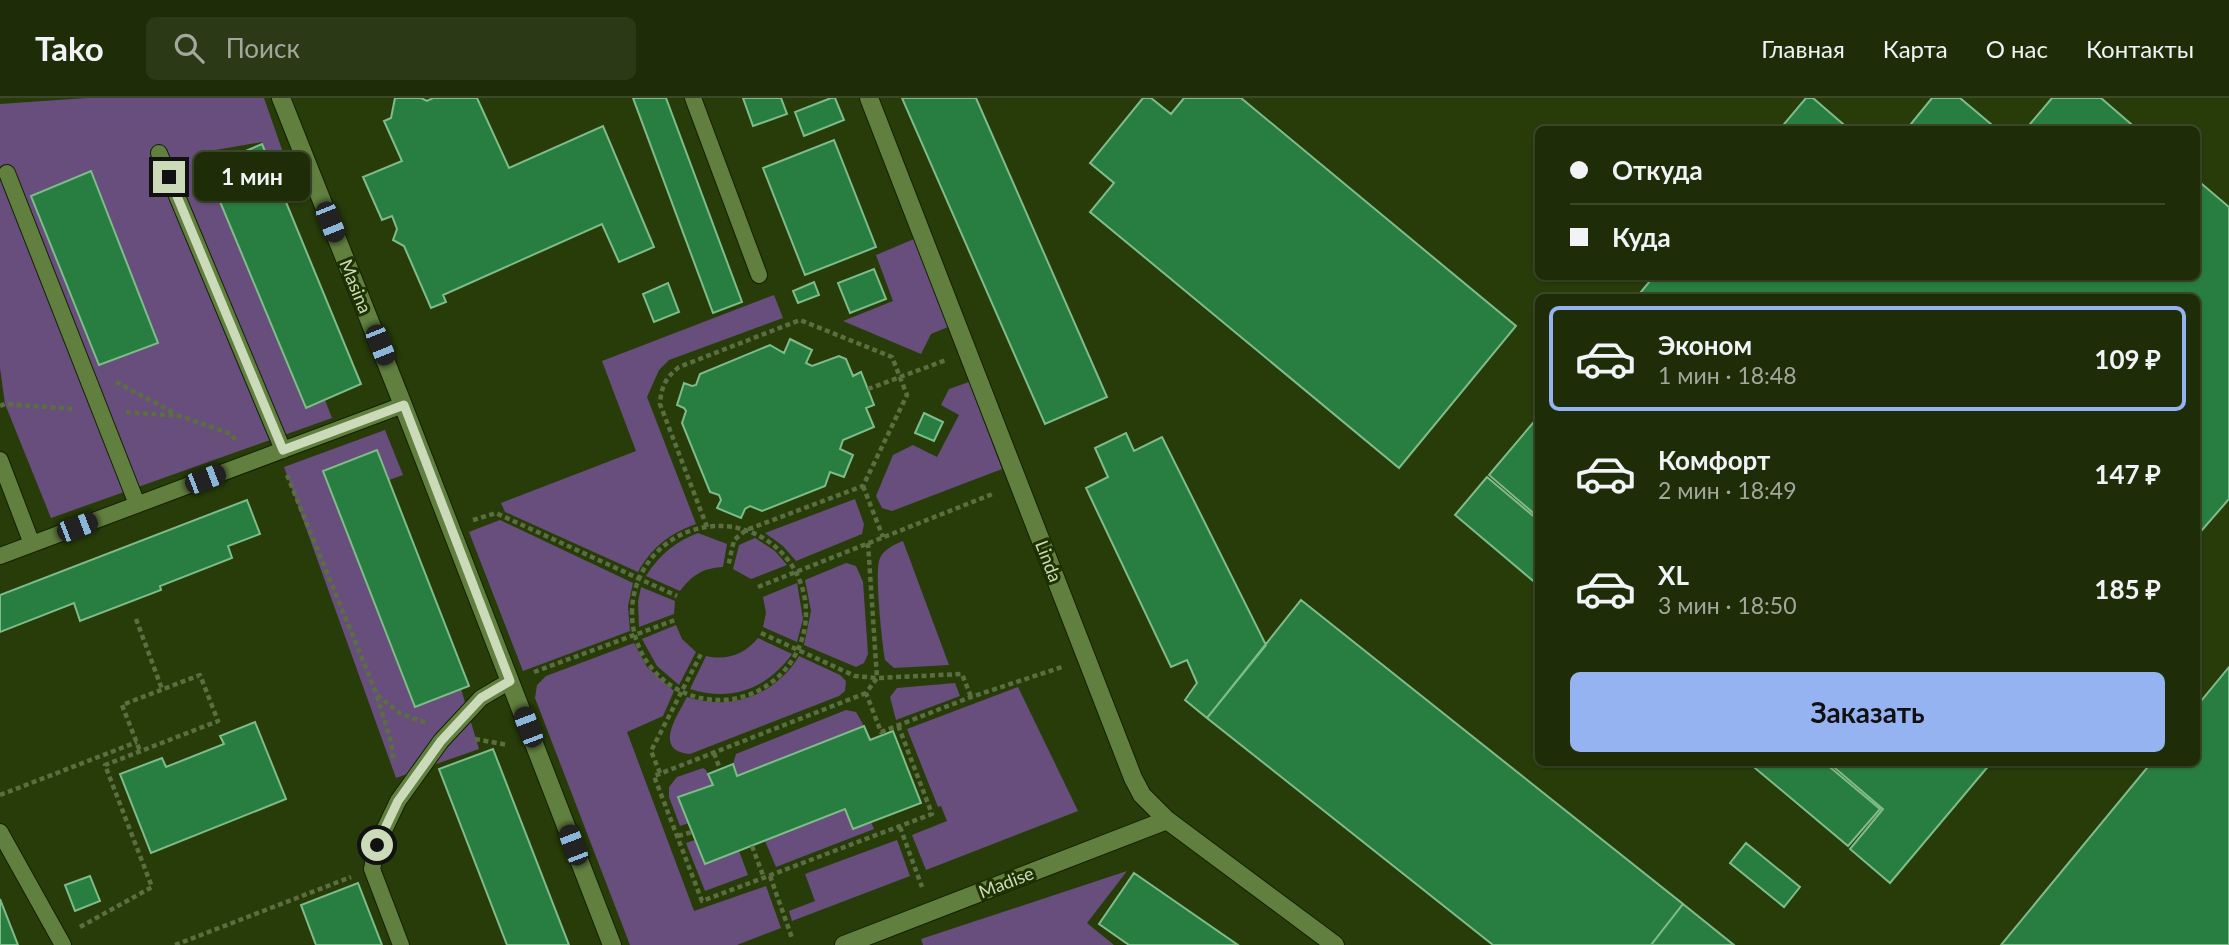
<!DOCTYPE html>
<html lang="ru">
<meta charset="utf-8">
<style>
body{margin:0;font-family:Lato,sans-serif;background:#2b3916;color:#f1f3f6;height:100vh;display:flex;flex-direction:column;font-size:26px;white-space:nowrap}
*{box-sizing:border-box;margin:0}
p{font-size:23px;color:#a1a89c}
.icon{flex:none;width:38px;height:38px;fill:none;stroke:currentColor;stroke-width:2;stroke-linecap:round;stroke-linejoin:round}
.map{position:relative;flex:1;overflow:hidden}
.panel{position:absolute;left:1535px;top:196px;width:665px;height:472px;display:flex;flex-direction:column;background:#1e2d08;border-radius:10px;box-shadow:0 2px 5px #0004,0 0 0 2px #3c4929}
.panel>*{flex:none}
.hud{position:absolute;left:1535px;top:28px;width:665px;height:154px;border-radius:10px;box-shadow:0 2px 5px #0004,0 0 0 2px #3c4929;display:grid;align-content:center;height:154px;padding:0 35px;background:#1e2d08}
.end{position:absolute;width:32px;height:32px;margin:-16px;border:9px solid #cbdbba;background:#111;box-shadow:0 0 0 4px #111}
.from{border-radius:50%}
.bubble{position:absolute;height:49px;border-radius:10px;background:#1e2d08;box-shadow:0 2px 5px #0004,0 0 0 2px #3c4929;font-size:23px;font-weight:700;line-height:49px;text-align:center}
.car{position:absolute;width:21px;height:42px;margin:-21px -10px;border-radius:9px;box-shadow:0 0 5px 2px #0007;background:linear-gradient(#222 24%,#8ab4d8 0 40%,#222 0 76%,#8ab4d8 0 86%,#222 0)}
.hud b{display:flex;align-items:center;gap:24px;height:66px;font-size:26px}
.hud b+b{border-top:2px solid #3c4929}
.hud i{width:18px;height:18px;background:#f1f3f6}
ul{padding:12px 0 0;list-style:none}
li{display:flex;align-items:center;gap:21px;height:105px;margin:0 14px 10px;padding:0 21px;border:4px solid transparent;border-radius:10px}
li div{flex:1}
li b{display:block;font-size:26px}
li em{font-style:normal;font-weight:700}
li.selected{border-color:#95b2f1}
li>.icon{width:63px;height:63px;stroke-width:1.5}
.cta{display:flex;gap:14px;margin-top:auto;padding:14px 35px}
.cta a{flex:1;height:80px;border-radius:10px;background:#95b2f1;color:#111;font-size:28px;font-weight:700;line-height:80px;text-align:center}
header{display:flex;align-items:center;gap:42px;box-sizing:border-box;height:98px;padding:0 35px;background:#1e2d08;border-bottom:2px solid #3c4929}
header strong{font-size:33px}
nav{display:flex;gap:38px;margin-inline-start:auto;font-size:24px}
.search{width:490px;height:63px;background:#2b3916;display:flex;align-items:center;gap:18px;box-sizing:border-box;padding:0 24px;border-radius:10px;color:#a1a89c;font-size:26px}
.map>svg:first-child{display:block}
</style>
<header>
<strong>Tako</strong>
<div class="search"><svg class="icon" aria-label="search" viewBox="0 0 24 24"><circle cx="10" cy="10" r="6"/><path d="M15 15l6 6"/></svg>Поиск</div>
<nav><a>Главная</a><a>Карта</a><a>О нас</a><a>Контакты</a></nav>
</header>
<div class="map">
<svg width="2229" height="847" viewBox="0 0 2229 847">
<rect width="100%" height="100%" fill="#283c0a"/>
<path fill="#684e7c" d="M87 0H264L287 66 273 73 262 44 198 55 210 78 305 310 325 302 332 320 51 420 5 306 0 270V6Z
M914 141 948 229 931 236 921 256 843 223 893 203 876 157Z
M774 197 783 220 669 262 659 272 647 299 696 426C670 435 651 450 638 474L505 414 501 405 636 353 602 263Z
M969 284 1002 371 892 413 882 410 876 398 893 357 913 347 937 359 959 317 941 307 949 291Z
M385 332 403 377 389 382 377 352 323 373 414 608 461 591 479 651 396 680 284 369Z
M855 401 864 426 862 436 796 463 783 448 765 435Z
M500 422 633 485 628 508 630 533 523 573 469 434Z
M698 435 727 446 723 469C703 470 692 477 680 493L646 478C659 457 675 444 698 435Z
M755 440 775 453 787 467 751 481 733 471 739 447Z
M903 443 949 567 894 570 885 562C882 544 875 479 879 463 882 452 893 447 903 443Z
M846 465 856 468 863 484 868 556 864 565 856 569 804 547 811 513 805 482Z
M797 485 803 521 797 544 763 529 766 515 763 499Z
M641 489 675 503 674 516 639 529 638 504Z
M676 527 682 541 696 554 679 587 657 568 642 541Z
M758 540 792 556C767 591 731 604 690 591L706 558C727 563 745 556 758 540Z
M634 545 647 569 674 593 663 618 627 634 694 813 766 788 781 830 737 847H630L535 600 537 587 546 578Z
M799 558 840 577 846 583 845 593 839 598 690 656C652 653 678 617 687 599 730 613 775 598 799 558Z
M955 585 960 598 896 622 890 599 897 590Z
M1018 589 1078 713 926 772 912 737 947 723 941 708 938 709 907 631Z
M846 612 856 614 864 628 737 678 733 666 736 656Z
M703 670 706 672 713 687 679 699 689 725 680 728 669 699V689L677 679Z
M845 711 853 731 871 724 874 731 776 769 765 743Z
M695 742 705 766 739 753 748 777 705 793 686 745Z
M897 742 910 778 792 823 789 813 815 803 805 776Z
M1127 773 1087 825 1114 847H923L921 841Z"/>
<path fill="#287e40" stroke="#7fbc8a" stroke-width="2" d="M395 0H421L427 3 433 0H477L509 70 603 28 654 149 619 164 602 126 443 197 446 204 431 210 404 148 393 142 397 131 392 118 382 122 363 79 402 63 384 23 391 20Z
M633 0H666L742 204 713 215Z
M743 0H781L787 16 753 28Z
M831 0H835L844 22 804 38 795 14Z
M902 0H976L1107 299 1045 326Z
M1143 0H1151L1171 16 1184 0H1241L1516 228 1399 370 1090 114 1114 85 1090 65Z
M1806 0H1813L1850 32H1779Z
M1932 0H1960L1998 32H1906Z
M2052 0H2101L2138 32H2025Z
M834 42 876 149 805 177 763 70Z
M262 46 361 286 306 310 206 70Z
M91 73 158 245 99 267 31 98Z
M2196 81 2229 109V401L2196 439V200H1636L1654 178H2196Z
M874 171 886 201 850 215 838 185Z
M814 184 819 197 798 205 793 193Z
M668 185 679 214 654 224 643 196Z
M790 241 812 252 806 265 812 268 839 258 846 261 853 278 861 274 874 307 866 310 874 329 843 342 840 351 853 357 844 379 830 374 825 388 762 413 750 408 745 411 741 420 717 410 721 402 719 397 710 394 682 325 686 313 684 310 677 307 684 285 692 288 696 287 700 276 770 247 784 255Z
M924 315 943 324 934 343 915 335Z
M1538 319V419L1489 377Z
M1126 335 1134 353 1162 339 1266 547 1207 620 1185 602 1197 585 1187 562 1171 569 1086 390 1108 379 1095 350Z
M377 352 469 588 415 609 323 373Z
M1487 379 1538 422V487L1455 417Z
M247 402 260 436 228 448 232 460 160 488 161 492 80 523 74 505 0 534V497Z
M1301 502 1683 806 1651 847H1493L1207 620Z
M2229 569V847H2001L2151 665H2196V609Z
M255 624 286 701 151 755 120 676 162 660 166 669 224 646 220 638Z
M864 628 870 642 893 633 921 705 853 731 845 711 705 766 678 699 713 687 708 676 733 666 737 678Z
M493 651 569 847H507L439 671Z
M1749 665H1825L1880 711 1848 748Z
M1829 665H1991L1890 785 1850 751 1883 711Z
M1746 745 1800 789 1784 809 1730 765Z
M1134 775 1238 847H1129L1099 826Z
M90 778 100 803 75 813 65 787Z
M358 785 382 847H316L301 807Z
M0 801 18 847H0Z
M1683 806 1734 847H1651Z"/>
<g fill="none" stroke-linecap="round" stroke-linejoin="round">
<defs>
<path id="service" d="M693 0 759 177
M159 55 283 352
M7 75 137 406
M0 362 32 446
M0 458 403 307
M0 734 63 847
M401 847 372 771 377 747 398 703 441 643 481 600 510 583"/>
<path id="minor" d="M281 0 403 307 612 847
M869 0 1133 680 1142 697 1167 722 1335 847
M844 847 1167 722"/>
</defs>
<use href="#service" stroke="#132101" stroke-width="18"/>
<use href="#minor" stroke="#132101" stroke-width="20"/>
<path stroke="#5b6e42" stroke-width="4.5" stroke-dasharray="5 3.5" stroke-linecap="butt" d="M116 284 176 316
M868 291 946 262
M0 308 5 306 75 311
M126 314 180 318 231 336 236 343
M287 377 377 597 401 616 427 625
M863 388 883 439
M473 422 496 415 677 498
M632 515a87 87 0 1 1 174 0a87 87 0 1 1-174 0Z
M707 429 660 306C661 289 666 279 679 269L800 222 892 259 907 297 863 388 746 432 734 442 728 469
M868 445 877 580 866 595 881 634 971 599 1062 569
M758 489 995 395
M136 521 162 591
M761 535 855 578 877 580 962 576 971 599
M534 574 675 522
M866 595 654 678 702 803 932 716 898 627
M377 598 391 644 394 664
M475 641 508 647
M714 655 720 671
M660 675 651 653 701 556
M0 697 137 644
M900 729 922 789
M678 738 692 734
M752 748 764 780
M770 778 792 840
M80 829 152 789 105 667 218 623 200 577 122 607 140 653
M175 847 351 779"/>
<use href="#service" stroke="#617f3f" stroke-width="16"/>
<use href="#minor" stroke="#617f3f" stroke-width="18"/>
</g>
<g fill="none" stroke-linecap="round" stroke-linejoin="round">
<path stroke="#cbdbba" stroke-width="9" d="M169 79 283 352 404 307 510 583 481 600 441 643 398 703 377 747"/>
</g>
<g text-anchor="middle" dominant-baseline="central" stroke-width="6" stroke-linejoin="round" paint-order="stroke">
<g font-size="18" fill="#cbdbba" stroke="#1e3100">
<text transform="translate(356 188) rotate(68)">Masina</text>
<text transform="translate(1049 463) rotate(69)">Linda</text>
<text transform="translate(1006 784) rotate(-21)">Madise</text>
</g>
</g>
</svg>
<i class="end from" style="left:377px;top:747px"></i>
<i class="end" style="left:169px;top:79px"></i>
<div class="bubble" style="left:194px;top:54px;width:116px">1 мин</div>
<i class="car" style="left:330px;top:124px;rotate:158deg"></i>
<i class="car" style="left:380px;top:247px;rotate:158deg"></i>
<i class="car" style="left:205px;top:381px;rotate:69deg"></i>
<i class="car" style="left:77px;top:429px;rotate:69deg"></i>
<i class="car" style="left:528px;top:629px;rotate:339deg"></i>
<i class="car" style="left:573px;top:747px;rotate:339deg"></i>
<div class="hud">
<b><i class="from"></i>Откуда</b>
<b><i></i>Куда</b>
</div>
<section class="panel">
<ul>
<li class="selected"><svg class="icon" aria-label="car" viewBox="0 0 24 24"><path d="M5 17H2v-5l4-1 3-4h7l3 4 3 1v5h-3M9 17h6M6 11h13"/><circle cx="7" cy="17" r="2"/><circle cx="17" cy="17" r="2"/></svg><div><b>Эконом</b><p>1 мин · 18:48</p></div><em>109 ₽</em></li>
<li><svg class="icon" aria-label="car" viewBox="0 0 24 24"><path d="M5 17H2v-5l4-1 3-4h7l3 4 3 1v5h-3M9 17h6M6 11h13"/><circle cx="7" cy="17" r="2"/><circle cx="17" cy="17" r="2"/></svg><div><b>Комфорт</b><p>2 мин · 18:49</p></div><em>147 ₽</em></li>
<li><svg class="icon" aria-label="car" viewBox="0 0 24 24"><path d="M5 17H2v-5l4-1 3-4h7l3 4 3 1v5h-3M9 17h6M6 11h13"/><circle cx="7" cy="17" r="2"/><circle cx="17" cy="17" r="2"/></svg><div><b>XL</b><p>3 мин · 18:50</p></div><em>185 ₽</em></li>
</ul>
<div class="cta"><a>Заказать</a></div>
</section>
</div>
